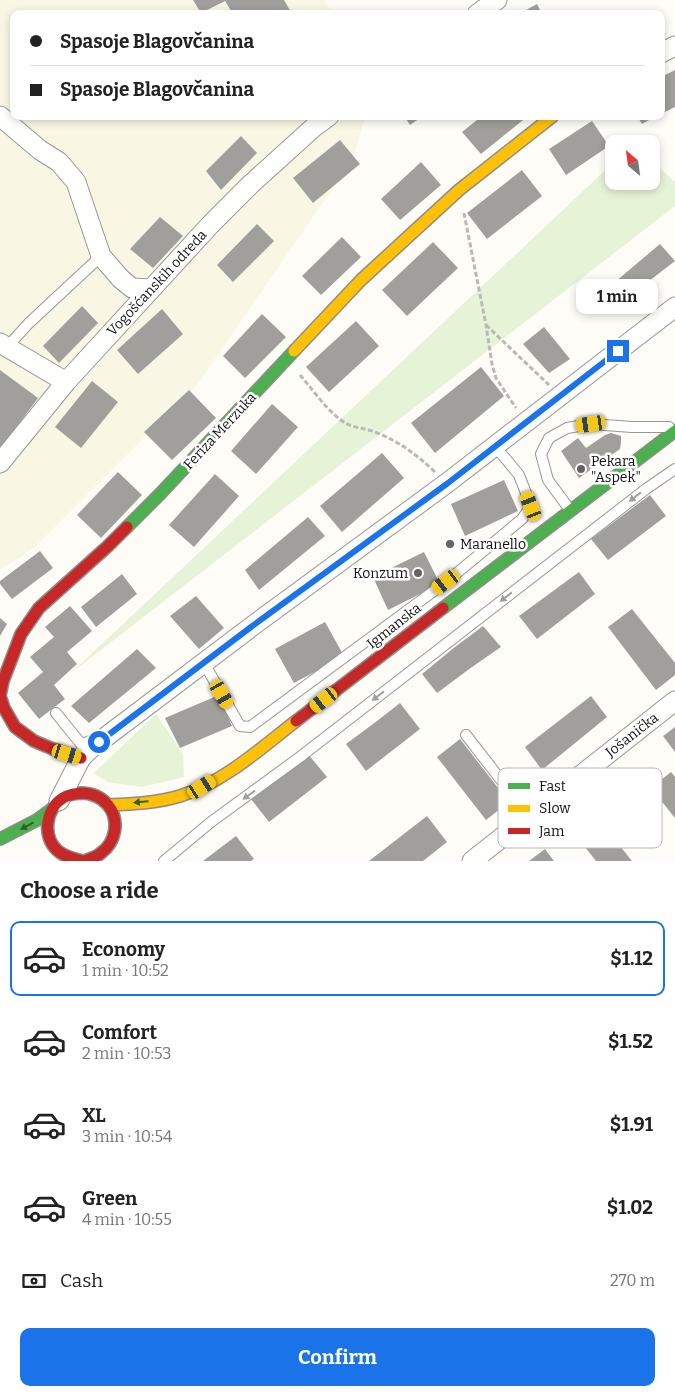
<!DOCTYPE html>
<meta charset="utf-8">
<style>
body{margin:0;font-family:Bitter,serif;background:#f2f2f2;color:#222;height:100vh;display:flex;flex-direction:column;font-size:19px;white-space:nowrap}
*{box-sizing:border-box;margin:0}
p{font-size:16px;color:#767676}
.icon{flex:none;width:28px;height:28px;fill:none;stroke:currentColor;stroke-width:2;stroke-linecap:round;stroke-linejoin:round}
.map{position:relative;height:861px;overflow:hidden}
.details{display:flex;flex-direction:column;background:#fff;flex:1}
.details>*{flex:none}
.hud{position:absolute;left:10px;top:10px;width:655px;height:110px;border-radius:10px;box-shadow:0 2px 8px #0003;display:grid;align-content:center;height:110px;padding:0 20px;background:#fff}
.needle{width:32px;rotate:331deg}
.fabs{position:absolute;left:605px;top:135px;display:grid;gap:10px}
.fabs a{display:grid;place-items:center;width:55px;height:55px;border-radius:10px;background:#fff;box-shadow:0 2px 8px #0003;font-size:25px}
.end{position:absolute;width:22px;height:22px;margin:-11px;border:6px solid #1a73e8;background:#fff;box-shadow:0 0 0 2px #fff}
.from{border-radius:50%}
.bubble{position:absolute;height:35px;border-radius:10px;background:#fff;box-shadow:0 2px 8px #0003;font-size:16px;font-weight:700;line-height:35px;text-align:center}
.car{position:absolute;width:15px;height:30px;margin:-15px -8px;border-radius:6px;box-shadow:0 0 4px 1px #0007;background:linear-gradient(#f5c518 24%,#345 0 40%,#f5c518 0 76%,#345 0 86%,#f5c518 0)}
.hud b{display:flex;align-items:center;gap:18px;height:48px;font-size:19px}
.hud b+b{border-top:1px solid #e0e0e0}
.hud i{width:12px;height:12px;background:#222}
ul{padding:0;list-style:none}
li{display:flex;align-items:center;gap:15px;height:75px;margin:0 10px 8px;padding:0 10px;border:2px solid transparent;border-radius:10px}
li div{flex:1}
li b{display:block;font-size:19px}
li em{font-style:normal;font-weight:700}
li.selected{border-color:#1a73e8}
li>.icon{width:45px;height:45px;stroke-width:1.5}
h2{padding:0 20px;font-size:22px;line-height:60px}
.pay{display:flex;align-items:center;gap:12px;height:55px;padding:0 20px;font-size:19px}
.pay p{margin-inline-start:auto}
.button{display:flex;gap:10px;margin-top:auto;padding:10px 20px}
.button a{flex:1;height:58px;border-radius:10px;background:#1a73e8;color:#fff;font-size:20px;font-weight:700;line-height:58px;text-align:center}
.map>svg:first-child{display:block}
</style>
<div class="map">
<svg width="675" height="861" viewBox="0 0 675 861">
<rect width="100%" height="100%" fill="#fdfcf7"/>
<path fill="#f9f7e4" d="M0 0H324L333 14H14V116H365L353 159 197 385 33 549 0 570Z"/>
<path fill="#e7f3d7" d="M651 160 675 182V206L71 673 614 162V181H651Z
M156 714 183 754 184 777 142 787 108 782 94 773Z"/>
<path fill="#a19f9c" d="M193 0H284L292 14H233L225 1 201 13Z
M537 4 542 14H519Z
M675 70V107L661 114V77Z
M404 116H423L410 125Z
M482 116H528L481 154 462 132Z
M637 116H656L642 124Z
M592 121 609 146 566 175 549 149Z
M241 136 257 153 221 190 206 171Z
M340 140 360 164 313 203 293 178Z
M421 162 441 185 400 220 381 199Z
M522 170 542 196 487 239 467 213Z
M160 217 183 236 153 268 130 249Z
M257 224 274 241 233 282 217 265Z
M342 237 361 257 321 295 302 276Z
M433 242 458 268 407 316 382 290Z
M660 244 675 261 636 291 610 314 596 299 622 276Z
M82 306 98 323 59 363 43 346Z
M162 309 183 334 138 374 117 350Z
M262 314 286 337 245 378 223 356Z
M356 321 379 346 329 392 306 367Z
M544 327 570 359 549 373 523 344Z
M481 367 504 396 435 453 411 423Z
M0 370 38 398 0 449Z
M92 381 118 402 81 448 55 427Z
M189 390 216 418 172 460 144 432Z
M272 404 298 427 256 474 231 451Z
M611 433 621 436V442L620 449 579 478 561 451 578 438 586 448 605 435Z
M382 453 404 478 342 532 320 506Z
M118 472 142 495 101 538 77 515Z
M215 474 239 496 194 547 169 525Z
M504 480 518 511 465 536 451 504Z
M650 495 666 516 608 560 591 539Z
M308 517 325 536 259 590 245 570Z
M40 551 53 568 12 599 0 584V581Z
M424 552 440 584 388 610 373 577Z
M579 572 595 594 537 639 519 616Z
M122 574 137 594 96 627 81 607Z
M196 596 224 628 199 649 170 616Z
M70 606 92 631 67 652 77 664 54 685 65 699 39 719 18 693 43 672 30 657 54 637 45 627Z
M632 609 675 663V675L656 690 608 627Z
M0 618 7 624 0 636Z
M325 622 344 656 294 683 275 649Z
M483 626 501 647 472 667 437 693 422 674 455 647Z
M137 649 156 668 89 723 71 706Z
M219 695 232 726 180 748 165 718Z
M591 696 607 717 542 770 525 747Z
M400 703 420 729 366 771 346 744 377 721Z
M675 727V752L663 736Z
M460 739 509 802 486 820 437 757Z
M308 754 327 777 269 822 251 799Z
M671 772 675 777V818L651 788Z
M427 816 447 842 423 861H369Z
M604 826 632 861H596L581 842Z
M236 836 254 859 251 861H203Z
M545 849 554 861H529Z"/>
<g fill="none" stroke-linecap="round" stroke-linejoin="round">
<defs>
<path id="lane" d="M8 346 29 323 101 256
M570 510 548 480 541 454 549 438 567 428 591 424 632 427H669
M204 663 240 726 250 727 446 582 522 519 531 506 519 475 495 446
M56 713 81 744 94 740
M466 735 529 816
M164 861 211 822 300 757 646 489 675 469"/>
<path id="street" d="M477 14 497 0
M661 53 675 46
M0 116 40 150 59 162 76 182 101 256 121 279 132 288 151 289
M0 343 66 382
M0 463 66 382 210 225 251 184 314 127 329 116
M59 801 81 758 91 748 107 736 251 627 447 483 675 307
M472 861 675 701"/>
<path id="fast" d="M127 527 161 493 294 351
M443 608 675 431
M0 839 37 820 52 809"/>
<path id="slow" d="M294 351 361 280 459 190 553 116
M108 805C132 804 157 803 180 796 224 782 260 749 296 721"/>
<path id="jam" d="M296 721 443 608
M81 758 53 749 34 741 15 727 4 708 0 696 3 681 21 634 39 608 108 546 127 527
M83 861C74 859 65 857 58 851 42 837 45 809 63 798 69 794 74 794 81 793 92 793 101 797 108 805 120 820 116 842 101 853 97 857 90 859 84 861"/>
</defs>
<use href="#lane" stroke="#979795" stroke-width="12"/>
<use href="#street" stroke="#979795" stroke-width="21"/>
<use href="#fast" stroke="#8e8d8b" stroke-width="14"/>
<use href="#slow" stroke="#8e8d8b" stroke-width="14"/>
<use href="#jam" stroke="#8e8d8b" stroke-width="14"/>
<path stroke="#b9b9b8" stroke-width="3" stroke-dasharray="5 2.5" stroke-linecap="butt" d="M464 213 486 325 492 364 496 378 516 408
M486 325 549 385
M300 375C314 391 327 411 345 423 354 428 365 428 375 432 400 442 416 454 436 473"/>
<use href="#lane" stroke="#fffffe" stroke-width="10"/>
<use href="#street" stroke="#fffffe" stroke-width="19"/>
<use href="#fast" stroke="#4caf50" stroke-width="11"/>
<use href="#slow" stroke="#ffc107" stroke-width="11"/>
<use href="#jam" stroke="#c62828" stroke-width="11"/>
</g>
<defs><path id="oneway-solid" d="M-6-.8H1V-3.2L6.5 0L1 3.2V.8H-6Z" transform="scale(1.25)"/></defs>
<g fill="#a0a09f">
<use href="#oneway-solid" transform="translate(635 497) rotate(142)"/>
<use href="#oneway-solid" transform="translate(506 597) rotate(142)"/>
<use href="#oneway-solid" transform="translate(378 696) rotate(142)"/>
<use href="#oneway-solid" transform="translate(249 795) rotate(144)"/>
</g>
<g fill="#2e6030">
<use href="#oneway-solid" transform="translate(141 802) rotate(175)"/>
<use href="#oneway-solid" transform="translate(27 826) rotate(152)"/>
</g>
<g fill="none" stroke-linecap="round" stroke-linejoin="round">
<path stroke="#1a73e8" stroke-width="6" d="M99 742 251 627 448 483 618 351"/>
</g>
<g fill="#646362" stroke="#fff" stroke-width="2">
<circle cx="581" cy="469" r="5"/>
<circle cx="450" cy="544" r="5"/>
<circle cx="418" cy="573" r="5"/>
</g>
<g text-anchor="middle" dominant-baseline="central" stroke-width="5" stroke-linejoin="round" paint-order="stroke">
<g font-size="14" fill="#111" stroke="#fff">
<text transform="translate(157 283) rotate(-47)">Vogošćanskih odreda</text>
<text transform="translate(220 431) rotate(-47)">Feriza Merzuka</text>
<text transform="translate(394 626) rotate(-38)">Igmanska</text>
<text transform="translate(632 735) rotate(-38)">Jošanička</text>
</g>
<g font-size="14" fill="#111" stroke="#fff" text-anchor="start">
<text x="591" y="461">Pekara<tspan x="591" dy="16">"Aspek"</tspan></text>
<text x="460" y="544">Maranello</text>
<text x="408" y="573" text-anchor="end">Konzum</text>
</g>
</g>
<rect x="498" y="768" width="164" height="80" rx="8" fill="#fff" stroke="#b8b8b8" stroke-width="1"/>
<rect x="508" y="783" width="22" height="6" fill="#4caf50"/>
<rect x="508" y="805" width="22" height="7" fill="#ffc107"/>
<rect x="508" y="828" width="22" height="6" fill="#c62828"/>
<g font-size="14" fill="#111">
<text x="539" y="791">Fast</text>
<text x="539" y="813">Slow</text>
<text x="539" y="836">Jam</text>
</g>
</svg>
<div class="fabs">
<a><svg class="needle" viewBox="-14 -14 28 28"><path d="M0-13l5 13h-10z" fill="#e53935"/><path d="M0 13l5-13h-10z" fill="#767676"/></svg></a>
</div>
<i class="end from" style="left:99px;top:742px"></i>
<i class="end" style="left:618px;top:351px"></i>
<div class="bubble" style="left:576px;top:279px;width:82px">1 min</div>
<i class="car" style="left:591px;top:424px;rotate:262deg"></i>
<i class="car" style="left:531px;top:506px;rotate:339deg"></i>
<i class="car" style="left:446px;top:582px;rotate:234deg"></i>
<i class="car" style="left:222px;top:694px;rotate:150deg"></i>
<i class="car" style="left:324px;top:700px;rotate:232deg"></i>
<i class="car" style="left:67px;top:754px;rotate:107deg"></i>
<i class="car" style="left:202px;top:787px;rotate:58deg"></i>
<div class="hud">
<b><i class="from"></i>Spasoje Blagovčanina</b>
<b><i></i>Spasoje Blagovčanina</b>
</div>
</div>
<section class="details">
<h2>Choose a ride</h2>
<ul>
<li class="selected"><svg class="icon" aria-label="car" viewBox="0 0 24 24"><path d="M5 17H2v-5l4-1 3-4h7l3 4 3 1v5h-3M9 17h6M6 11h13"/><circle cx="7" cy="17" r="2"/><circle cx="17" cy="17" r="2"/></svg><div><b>Economy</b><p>1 min · 10:52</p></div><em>$1.12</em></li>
<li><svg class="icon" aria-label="car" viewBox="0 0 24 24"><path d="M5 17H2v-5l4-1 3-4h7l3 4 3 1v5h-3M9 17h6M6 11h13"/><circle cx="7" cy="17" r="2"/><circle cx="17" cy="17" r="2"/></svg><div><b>Comfort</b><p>2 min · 10:53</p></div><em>$1.52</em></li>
<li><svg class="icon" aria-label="car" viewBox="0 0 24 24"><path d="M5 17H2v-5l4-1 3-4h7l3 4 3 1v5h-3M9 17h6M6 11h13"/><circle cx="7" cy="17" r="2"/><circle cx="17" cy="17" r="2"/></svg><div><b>XL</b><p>3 min · 10:54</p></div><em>$1.91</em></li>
<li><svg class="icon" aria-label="car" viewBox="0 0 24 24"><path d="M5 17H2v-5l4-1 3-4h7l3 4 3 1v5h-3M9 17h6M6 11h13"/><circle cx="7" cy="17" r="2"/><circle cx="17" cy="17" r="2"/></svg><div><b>Green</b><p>4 min · 10:55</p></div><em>$1.02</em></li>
</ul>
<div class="pay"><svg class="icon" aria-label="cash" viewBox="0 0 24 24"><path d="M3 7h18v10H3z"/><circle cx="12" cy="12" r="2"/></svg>Cash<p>270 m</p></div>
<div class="button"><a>Confirm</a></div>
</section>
